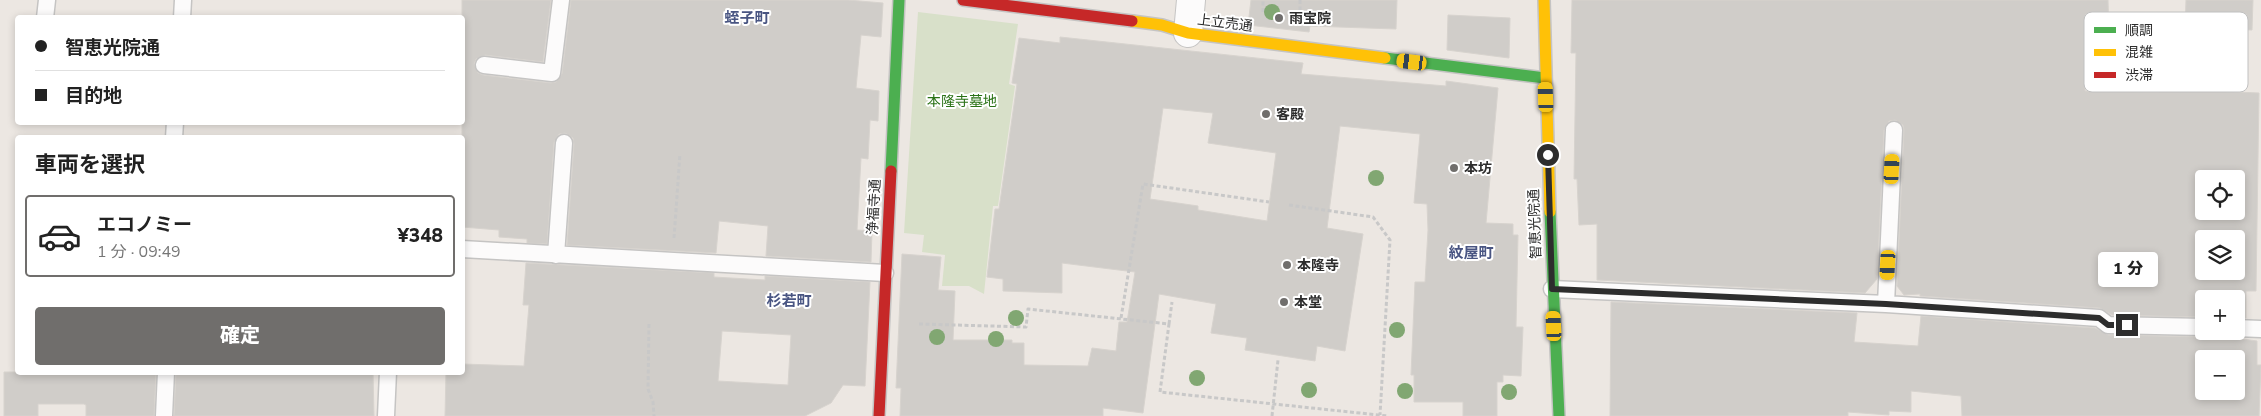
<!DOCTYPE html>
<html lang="ja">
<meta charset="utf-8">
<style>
body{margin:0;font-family:"Nunito Sans","Noto Sans JP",sans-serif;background:#f2f2f2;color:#222;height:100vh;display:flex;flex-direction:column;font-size:19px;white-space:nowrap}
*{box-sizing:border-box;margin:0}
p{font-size:16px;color:#767676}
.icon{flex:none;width:28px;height:28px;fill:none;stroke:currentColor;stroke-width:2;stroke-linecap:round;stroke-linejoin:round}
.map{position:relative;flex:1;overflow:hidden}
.details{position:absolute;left:15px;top:135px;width:450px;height:240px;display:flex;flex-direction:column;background:#fff;border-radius:5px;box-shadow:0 2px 8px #0003}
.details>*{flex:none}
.top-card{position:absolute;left:15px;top:15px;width:450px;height:110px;border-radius:5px;box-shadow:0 2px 8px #0003;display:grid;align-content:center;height:110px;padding:0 20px;background:#fff}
.buttons{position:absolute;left:2195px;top:170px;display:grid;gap:10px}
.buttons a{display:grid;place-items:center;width:50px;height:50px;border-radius:5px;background:#fff;box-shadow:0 2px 8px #0003;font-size:25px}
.end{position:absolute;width:22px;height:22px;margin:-11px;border:6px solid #2d2d2d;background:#fff;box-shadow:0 0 0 2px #fff}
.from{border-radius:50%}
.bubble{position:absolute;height:35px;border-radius:5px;background:#fff;box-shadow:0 2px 8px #0003;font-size:16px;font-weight:800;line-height:35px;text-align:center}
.car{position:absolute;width:15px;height:30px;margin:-15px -8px;border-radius:6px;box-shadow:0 0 4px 1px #0007;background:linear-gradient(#f5c518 24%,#345 0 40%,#f5c518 0 76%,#345 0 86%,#f5c518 0)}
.top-card b{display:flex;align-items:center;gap:18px;height:48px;font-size:19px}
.top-card b+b{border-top:1px solid #e0e0e0}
.top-card i{width:12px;height:12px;background:#222}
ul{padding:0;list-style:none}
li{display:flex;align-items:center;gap:15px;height:82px;margin:0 10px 8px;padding:0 10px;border:2px solid #e0e0e0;border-radius:5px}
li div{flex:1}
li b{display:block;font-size:19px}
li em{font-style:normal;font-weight:800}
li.current{border-color:#706e6c}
li>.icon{width:45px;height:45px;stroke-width:1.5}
h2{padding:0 20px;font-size:22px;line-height:60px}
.button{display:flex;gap:10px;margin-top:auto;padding:10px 20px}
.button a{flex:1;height:58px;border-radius:5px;background:#706e6c;color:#fff;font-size:20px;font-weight:800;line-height:58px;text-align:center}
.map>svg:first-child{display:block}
</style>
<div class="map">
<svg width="2261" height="416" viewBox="0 0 2261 416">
<rect width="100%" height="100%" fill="#ece7e2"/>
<path fill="#d8e0c9" d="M918 12 1018 24 1009 84 1015 86 998 206H993L984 294 969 286H942L945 255 922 252 924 235 904 233Z"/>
<path fill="#d0cdc9" stroke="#d7d3ce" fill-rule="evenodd" d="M462 0H551L543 62 485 55 476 59 474 64 478 73 483 75 551 83 556 82 562 74 571 0H848L883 3 881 37 861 35 856 88 879 91 878 121 870 120 868 159 861 158 857 230 872 231 871 262 766 256 768 226 719 221 716 253 567 245 574 144 573 138 565 133 559 134 554 142 547 244 527 243V239L499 237V230L462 227Z
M1251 0H1397L1396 29 1310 26 1309 32 1248 25Z
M1572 0H2108L2109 34H2086L2085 91 2159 92V89L2259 93 2256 291H2246V318H2236V299H2204V317L2112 315 2100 308 1920 296V294L1904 295 1897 286 1904 130 1903 125 1895 120 1889 121 1884 130 1877 279 1865 293 1597 280V224L1579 225 1577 179H1574L1576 53H1571ZM2204 179H2236V211H2204ZM2204 239H2236V271H2204Z
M2186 0H2253L2252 30 2185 28Z
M1448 15 1510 18 1509 58 1447 50Z
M1060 37 1303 63 1301 74 1446 86V81L1498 88 1486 223 1513 224V235H1518L1516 327H1523L1521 376 1503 375V382H1497V416H1463V402H1414V375H1411L1415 282H1425L1428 230 1427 204 1414 203 1420 134 1340 126 1327 228 1363 234 1345 351 1317 346 1315 361 1245 350 1247 338 1211 333 1216 304 1159 294 1143 413 1103 408V416H900L901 388H896L902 254 941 257 938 290 955 291 953 340H1012V343H1024V365L1088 366 1092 348 1116 351 1119 322H1127L1135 272 1062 263V293L1003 291V279L987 277 995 209H999L1017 84 1012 83 1019 38 1060 43ZM1163 108 1213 113 1208 143 1276 153 1267 221 1198 210V206L1150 199Z
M526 263 714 273V277L765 280V276L870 282 865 386 843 385 831 403 805 416H445L446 372H462V364L524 366 529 305H523ZM722 331 791 335 788 385 718 381Z
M1611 302 1857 313 1854 342 1918 346 1921 316 2095 328 2108 335 2204 337 2213 331H2227L2235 338 2257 341V365H2261L2259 416H1962L1961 396 1911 391V412L1889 411V415L1848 412V416H1610ZM2204 359H2236V391H2204Z
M4 372H156L154 416H86V405L84 404H38V416H4Z
M176 372H373L374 416H174Z"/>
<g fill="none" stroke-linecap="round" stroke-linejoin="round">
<defs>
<path id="lane" d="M45 18 47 0
M182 18 183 0
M484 65 552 73 561 0
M174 138 175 122
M462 249 885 273
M556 255 564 143
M1552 289 1886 304 2099 318 2108 325 2204 327
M1886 304 1894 130
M2236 328 2261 329
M164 416 166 372
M386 416 388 372"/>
<path id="street" d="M1188 33 1191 0"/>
<path id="fast" d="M1385 58 1545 78
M891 171 899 0
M1550 212 1559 416"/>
<path id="slow" d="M1544 0 1550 212
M1132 21 1162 25 1188 33 1385 58"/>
<path id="jam" d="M963 0 1132 21
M879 416 891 171"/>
</defs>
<use href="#lane" stroke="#c5c4c3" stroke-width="19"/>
<use href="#street" stroke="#c5c4c3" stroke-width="30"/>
<use href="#fast" stroke="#c5c4c3" stroke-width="14"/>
<use href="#slow" stroke="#c5c4c3" stroke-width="14"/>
<use href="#jam" stroke="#c5c4c3" stroke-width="14"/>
<path stroke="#c8c8c8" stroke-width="3" stroke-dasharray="4 2.5" stroke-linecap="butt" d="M1300 0V12L1310 13
M1263 12V0
M1289 205 1373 217 1390 240 1380 415
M674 238 680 154
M1121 318 1143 184 1269 202
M649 324 648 389 653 402 654 416
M919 324 1026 327 1028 309 1169 324 1160 392 1388 416
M1169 324 1172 302
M1272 416 1278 360"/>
<use href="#lane" stroke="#fcfbfb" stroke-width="16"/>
<use href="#street" stroke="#fcfbfb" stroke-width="28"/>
<use href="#fast" stroke="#4caf50" stroke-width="11"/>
<use href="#slow" stroke="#ffc107" stroke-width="11"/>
<use href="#jam" stroke="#c62828" stroke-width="11"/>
</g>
<g fill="#81a772">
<circle cx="1272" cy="12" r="8"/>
<circle cx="1376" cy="178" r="8"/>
<circle cx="1016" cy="318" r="8"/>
<circle cx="1397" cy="330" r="8"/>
<circle cx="937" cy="337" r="8"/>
<circle cx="996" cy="339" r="8"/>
<circle cx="1197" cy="378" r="8"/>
<circle cx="1309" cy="390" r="8"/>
<circle cx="1405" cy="391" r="8"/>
<circle cx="1509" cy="392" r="8"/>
</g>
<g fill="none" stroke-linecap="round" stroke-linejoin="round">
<path stroke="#2d2d2d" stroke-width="6" d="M1548 155 1552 289 1886 304 2099 318 2108 325H2127"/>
</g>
<g fill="#706e6c" stroke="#fff" stroke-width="2">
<circle cx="1279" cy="18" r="5"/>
<circle cx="1266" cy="114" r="5"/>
<circle cx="1454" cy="168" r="5"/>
<circle cx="1287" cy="265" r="5"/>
<circle cx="1284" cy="302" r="5"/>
</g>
<g text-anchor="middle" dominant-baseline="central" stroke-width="4" stroke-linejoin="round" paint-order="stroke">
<g font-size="14" font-weight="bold" fill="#2d2d2d" stroke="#fff" text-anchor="start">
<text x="1289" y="18">雨宝院</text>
<text x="1276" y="114">客殿</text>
<text x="1464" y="168">本坊</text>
<text x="1297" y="265">本隆寺</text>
<text x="1294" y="302">本堂</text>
</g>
<g font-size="14" fill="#2d2d2d" stroke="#fff">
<text transform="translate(1225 23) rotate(7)">上立売通</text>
<text transform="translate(874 207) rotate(-87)">浄福寺通</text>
<text transform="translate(1535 224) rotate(-92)">智恵光院通</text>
</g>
<g font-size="14" fill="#2a7216" stroke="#fff">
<text x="962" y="101">本隆寺墓地</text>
</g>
<g font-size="15" font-weight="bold" fill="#495582" stroke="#fff">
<text x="747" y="18">蛭子町</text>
<text x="1471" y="253">紋屋町</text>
<text x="789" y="301">杉若町</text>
</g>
</g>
<rect x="2084" y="12" width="164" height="80" rx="8" fill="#fff" stroke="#c0c0c0" stroke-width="1"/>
<rect x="2094" y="27" width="22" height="6" fill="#4caf50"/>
<rect x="2094" y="49" width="22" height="7" fill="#ffc107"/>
<rect x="2094" y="72" width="22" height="6" fill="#c62828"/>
<g font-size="14" fill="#2d2d2d">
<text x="2125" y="35">順調</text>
<text x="2125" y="57">混雑</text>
<text x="2125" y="80">渋滞</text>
</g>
</svg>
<div class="buttons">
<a><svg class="icon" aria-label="locate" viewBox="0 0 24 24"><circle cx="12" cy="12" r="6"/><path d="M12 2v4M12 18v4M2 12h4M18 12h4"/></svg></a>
<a><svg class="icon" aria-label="layers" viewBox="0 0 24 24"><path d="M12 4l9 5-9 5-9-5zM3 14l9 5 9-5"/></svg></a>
<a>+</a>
<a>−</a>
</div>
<i class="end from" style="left:1548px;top:155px"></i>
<i class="end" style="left:2127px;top:325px"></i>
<div class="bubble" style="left:2098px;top:252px;width:60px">1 分</div>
<i class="car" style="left:1412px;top:62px;rotate:277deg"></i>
<i class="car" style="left:1546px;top:97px;rotate:358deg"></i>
<i class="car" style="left:1892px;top:169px;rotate:3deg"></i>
<i class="car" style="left:1888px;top:265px;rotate:183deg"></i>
<i class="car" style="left:1554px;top:326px;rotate:357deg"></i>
<div class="top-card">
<b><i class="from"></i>智恵光院通</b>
<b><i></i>目的地</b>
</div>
<section class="details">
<h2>車両を選択</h2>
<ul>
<li class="current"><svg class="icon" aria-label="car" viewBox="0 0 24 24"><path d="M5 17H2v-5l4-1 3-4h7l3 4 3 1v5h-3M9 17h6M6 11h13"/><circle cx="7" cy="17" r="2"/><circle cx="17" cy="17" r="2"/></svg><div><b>エコノミー</b><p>1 分 · 09:49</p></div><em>¥348</em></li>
</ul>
<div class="button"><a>確定</a></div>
</section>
</div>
